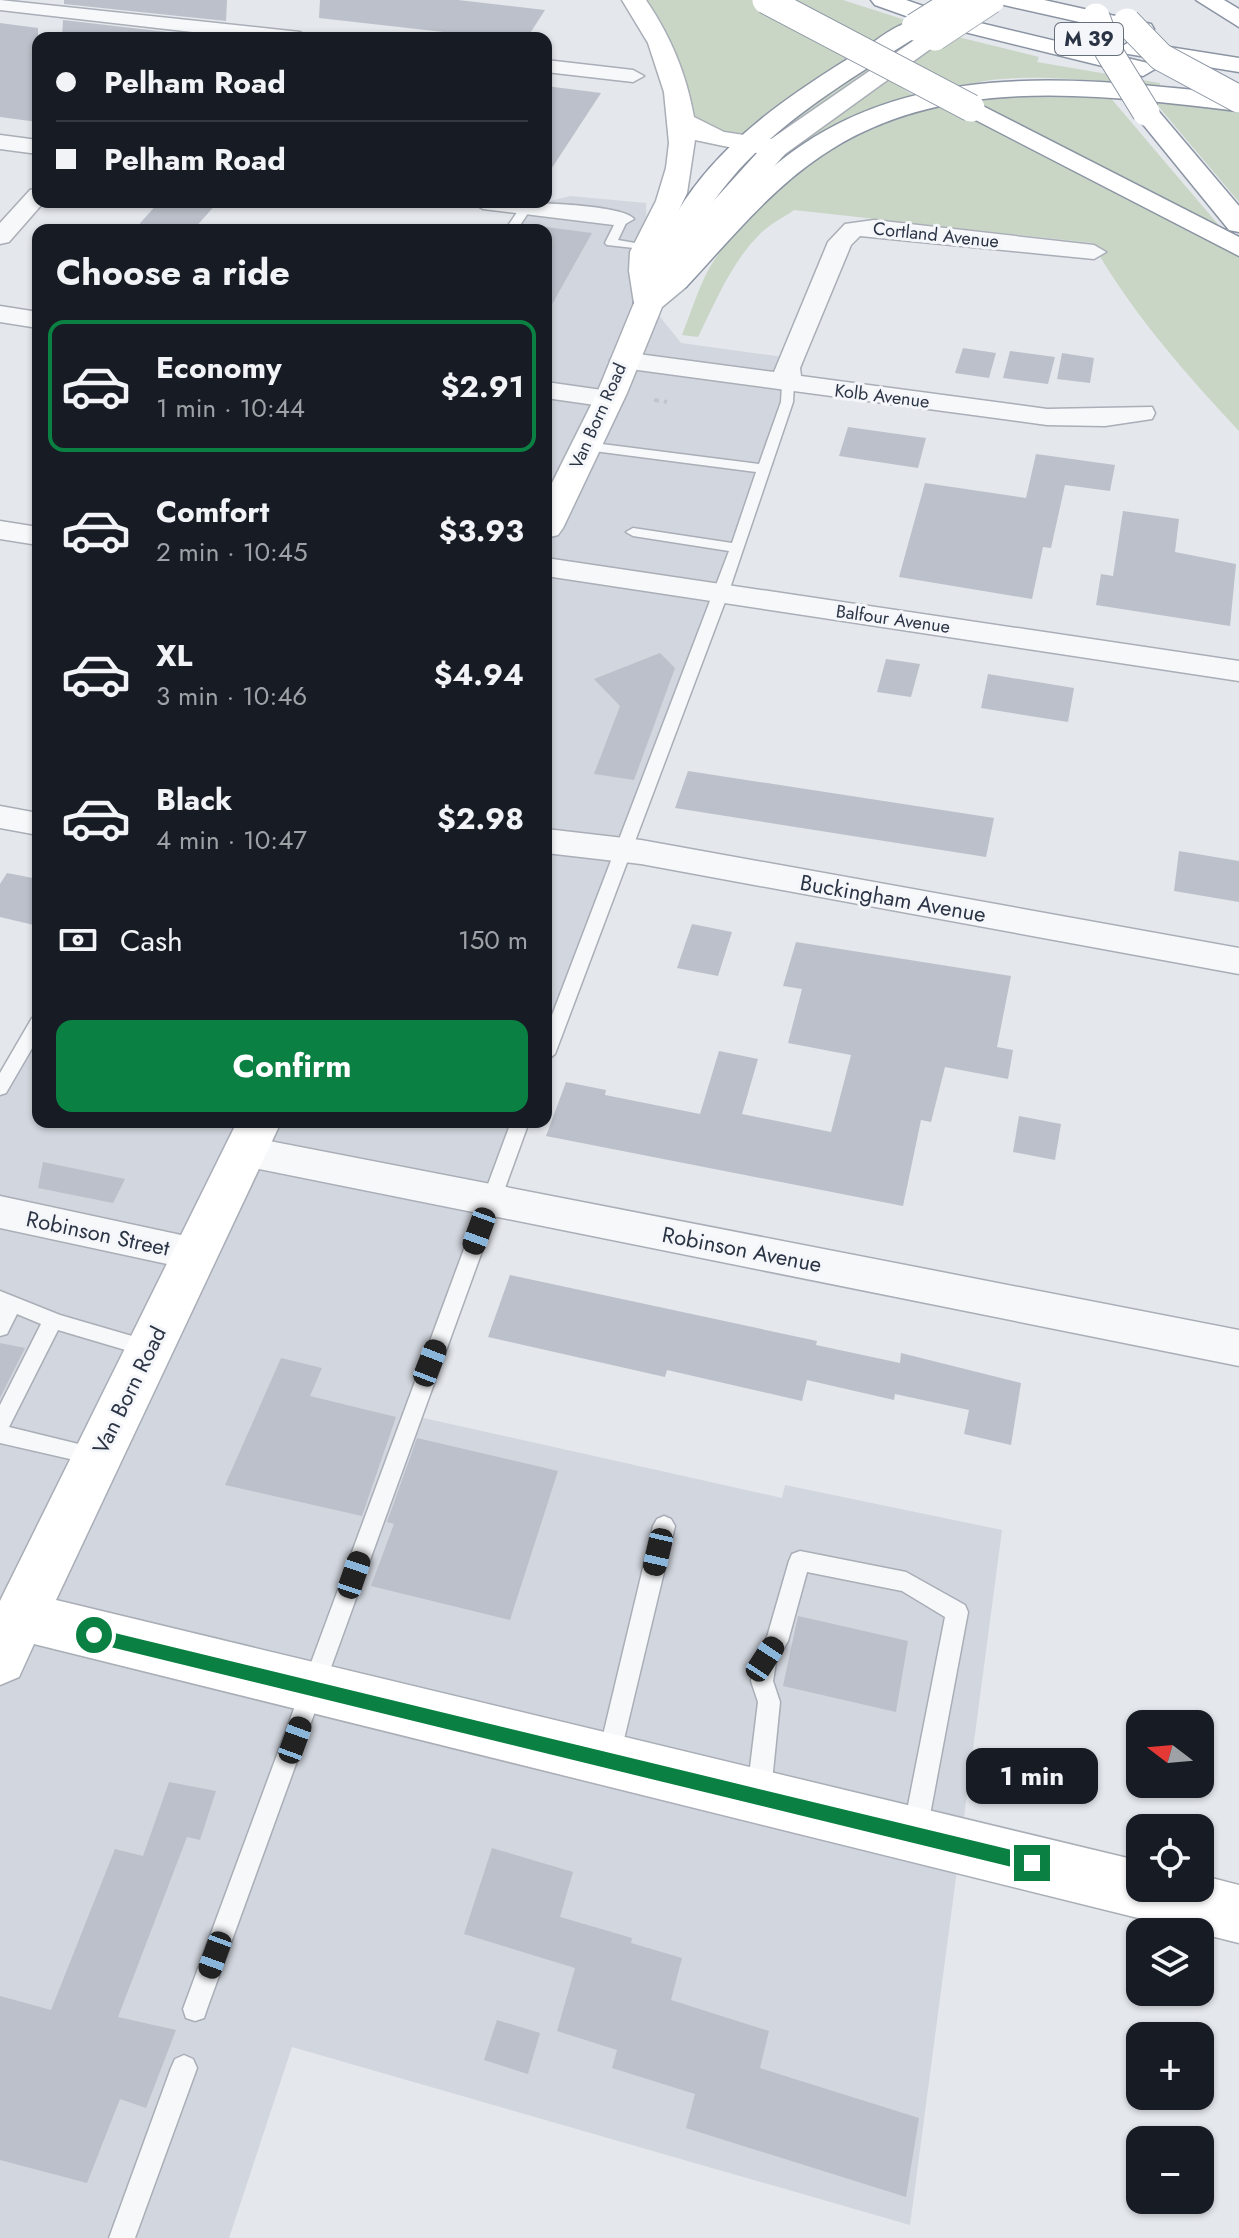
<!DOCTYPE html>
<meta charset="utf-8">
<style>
body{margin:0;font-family:Jost,sans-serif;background:#20242c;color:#f1f3f6;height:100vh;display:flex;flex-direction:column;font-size:30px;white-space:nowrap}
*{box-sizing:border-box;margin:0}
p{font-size:26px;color:#9ea1a6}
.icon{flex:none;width:44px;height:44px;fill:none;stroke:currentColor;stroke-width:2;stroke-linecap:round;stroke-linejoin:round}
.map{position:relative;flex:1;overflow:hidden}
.drawer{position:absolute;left:32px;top:224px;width:520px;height:904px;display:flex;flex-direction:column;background:#171b24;border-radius:16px;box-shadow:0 2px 6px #0004}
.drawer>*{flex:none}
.banner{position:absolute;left:32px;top:32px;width:520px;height:176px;border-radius:16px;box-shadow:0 2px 6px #0004;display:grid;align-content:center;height:176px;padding:0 24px;background:#171b24}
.needle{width:52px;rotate:286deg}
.fabs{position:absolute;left:1126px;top:1710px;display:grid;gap:16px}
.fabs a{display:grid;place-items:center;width:88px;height:88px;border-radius:16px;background:#171b24;box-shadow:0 2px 6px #0004;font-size:40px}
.end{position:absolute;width:36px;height:36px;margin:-18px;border:10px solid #0b8043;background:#fff;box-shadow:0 0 0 4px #fff}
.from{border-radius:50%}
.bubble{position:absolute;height:56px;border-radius:16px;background:#171b24;box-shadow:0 2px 6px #0004;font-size:26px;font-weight:700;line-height:56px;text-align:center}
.car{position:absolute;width:24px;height:48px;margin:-24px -12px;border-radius:10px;box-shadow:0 0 6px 2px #0007;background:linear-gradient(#222 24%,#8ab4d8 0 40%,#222 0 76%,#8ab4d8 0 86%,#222 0)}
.banner b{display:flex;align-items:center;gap:28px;height:76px;font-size:30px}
.banner b+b{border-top:2px solid #363941}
.banner i{width:20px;height:20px;background:#f1f3f6}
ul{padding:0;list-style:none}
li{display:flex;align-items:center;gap:24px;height:132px;margin:0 16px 12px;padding:0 8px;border:4px solid transparent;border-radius:16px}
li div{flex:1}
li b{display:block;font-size:30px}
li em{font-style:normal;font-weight:700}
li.active{border-color:#0b8043}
li>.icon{width:72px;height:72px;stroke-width:1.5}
h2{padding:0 24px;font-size:36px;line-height:96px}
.pay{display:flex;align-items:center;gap:20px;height:88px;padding:0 24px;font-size:30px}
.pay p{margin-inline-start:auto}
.action{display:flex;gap:16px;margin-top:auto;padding:16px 24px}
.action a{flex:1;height:92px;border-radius:16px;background:#0b8043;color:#fff;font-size:32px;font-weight:700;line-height:92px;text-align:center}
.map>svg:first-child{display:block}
</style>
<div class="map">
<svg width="1239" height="2238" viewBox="0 0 1239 2238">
<rect width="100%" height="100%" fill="#e4e7ec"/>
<path fill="#d2d6de" d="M570 196 646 203 649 303 681 343 805 360 546 1054V230H512L526 207Z
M38 1023V1122H520L410 1415 782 1498 785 1485 1002 1530 910 2225 292 2047 229 2238H0V1088Z"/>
<path fill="#c9d6c5" d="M643 0H843L958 37 1039 57 1037 62 1160 83V87C1109 83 1006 68 960 88L937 74 899 86 916 97 808 145 755 131 748 137 726 136 694 119 674 49Z
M1031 94 1109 96 1239 249V431C1184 372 1132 313 1092 243L794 210C783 218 768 225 759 235 731 263 715 303 698 337L682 335C691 313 698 288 710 267 725 242 745 222 766 202 843 127 925 101 1031 94Z
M1153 100 1239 110V202Z"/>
<path fill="#bbc0ca" d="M64 0H227L226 21 64 4Z
M320 0H458L545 10 527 38H497L319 18Z
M63 20 219 38H62Z
M0 23 38 28V122L0 117Z
M546 86 601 93 546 177Z
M159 202H218L193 230H134Z
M546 227 592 233 546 315Z
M963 348 996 353 989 378 955 373Z
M1010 351 1055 357 1048 384 1003 378Z
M1062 353 1094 358 1090 383 1057 379Z
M848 427 926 438 918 468 839 456Z
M1036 454 1115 465 1110 491 1065 485 1051 548 1043 547 1032 599 899 577 925 483 1026 498Z
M1123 511 1179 519 1175 552 1236 564 1230 626 1096 605 1101 574 1113 576Z
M660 653 675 668 634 780 594 774 620 706 594 679Z
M886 659 920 664 911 697 877 692Z
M988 674 1074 688 1068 722 981 708Z
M688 771 994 818 986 857 675 808Z
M1179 851 1239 861V902L1174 891Z
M7 873 38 879V926L0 917V884Z
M692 924 732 932 718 976 677 968Z
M796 942 1011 976 997 1047 1013 1050 1008 1079 945 1067 931 1122 921 1120 903 1206 546 1136 566 1082 606 1090 605 1095 700 1114 719 1051 758 1059 742 1114 831 1132 851 1055 788 1043 802 989 783 986Z
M1019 1116 1061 1124 1055 1160 1013 1152Z
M43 1162 125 1179 113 1203 38 1188Z
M510 1275 817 1341 816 1345 900 1363 901 1353 1021 1383 1011 1445 964 1434 969 1410 895 1394 894 1400 807 1380 802 1401 667 1370 665 1377 488 1337Z
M0 1343 25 1348 0 1398Z
M281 1358 322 1368 310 1396 396 1417 362 1516 225 1485Z
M417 1438 558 1471 510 1620 371 1586 394 1524 387 1522Z
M798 1616 908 1641 896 1712 783 1686Z
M169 1782 216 1791 200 1840 187 1837 118 2017 176 2030 146 2108 120 2099 87 2183 0 2160V1996L51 2010 115 1849 143 1856Z
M492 1848 573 1872 560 1917 632 1938 631 1943 682 1958 671 2000 769 2031 760 2068 919 2118 906 2197 686 2128 695 2094 612 2068 617 2050 557 2031 575 1968 464 1934Z
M497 2020 540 2033 528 2074 484 2060Z"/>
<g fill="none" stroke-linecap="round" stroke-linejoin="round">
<defs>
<path id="service" d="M526 204 532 207 517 230H505L522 205Z
M618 217 628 219 618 240 652 246V250L607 245 605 243Z
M788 380 794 384 793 402 728 594 555 1054 546 1061V1031L729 551 633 536 626 532 633 528 732 543 756 472 586 450 580 446 586 442 759 464 781 402 782 384Z
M38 1017V1038L6 1093 0 1095V1073L32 1018Z
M511 1122H529L207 2009 204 2018 195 2021 186 2018 183 2009Z
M0 1291 60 1315 156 1343 159 1349 156 1355 149 1357 58 1330 9 1427 103 1450 106 1456 103 1462 96 1465 0 1443V1405L41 1324 17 1314 7 1334 0 1336Z
M664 1516 671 1519 675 1526 620 1756 617 1764 609 1767 601 1764 598 1756 653 1526 657 1519Z
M800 1551 906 1572 965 1605 968 1612 927 1831 923 1839 915 1843 907 1839 903 1831 945 1617 902 1591 807 1572 788 1641 776 1662 773 1681 780 1702 771 1792 767 1800 759 1803 751 1800 747 1792 758 1702 751 1681 754 1659 767 1637 789 1561 792 1554Z
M184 2055 193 2059 197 2068 135 2238H109L171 2068 175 2059Z"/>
<path id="minor" d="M0 0 300 32 310 38H245L0 10Z
M546 60 633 70 644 76 633 82 546 72Z
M0 135 38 140V154L0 149Z
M38 188V202H44L9 242 0 244V223L30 190Z
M471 202C497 202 621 202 634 219L622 226 483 209Z
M874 220 1094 245 1106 252 1094 259 860 236 851 245 800 368 801 376 1047 409 1152 407 1155 413 1152 419 1105 426 1047 425 623 368 610 360 623 352 774 372 828 242 845 224Z
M0 306 38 312V328L0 322Z
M546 382 609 391 618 393 622 399 618 405 609 407 546 398Z
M0 521 38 527V545L0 539Z
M546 558 1239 661V681L546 576Z
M0 806 38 813V835L0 828Z
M546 829 641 840 1239 948V974L641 864 546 853Z
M244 1136 1239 1330V1366L244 1166 230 1162 225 1151 230 1140Z
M0 1196 195 1238 209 1242 215 1254 209 1266 195 1270 0 1228Z"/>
<path id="secondary" d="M622 0H646C671 37 686 73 694 117L724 132 771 139 926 32 935 30 947 37 785 154 729 217 686 287 662 307 627 393 563 528 558 535 546 538V495L597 393 634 303 629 271 630 252 656 201 666 168 669 143 664 92 648 43ZM695 140 757 153 708 207 659 280V252L687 193Z
M237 1122H281L56 1600 1140 1861V1888H1200V1875L1239 1885V1943L34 1644 19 1677 0 1685V1601Z"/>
<path id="motorway" d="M871 0H906L955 17 1152 64 1155 69 1143 76 924 22 927 27 924 32C826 95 730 147 682 258 719 218 756 176 802 145 930 58 1093 79 1239 95V111C1099 95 944 72 821 156 769 191 728 242 686 287L670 288 659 309H639L634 303C647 273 659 242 676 214 719 142 789 95 859 52 877 41 902 17 923 22L875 5Z
M1000 0H1044L1151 24 1154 29 1142 36 1004 5Z
M1196 0H1224L1239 9V27Z
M1131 41 1239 58V72L1122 53 1119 48Z
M971 100 1239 237V256L962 113 958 108Z
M1146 104 1155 107 1239 206V232L1229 230 1137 117 1133 112 1137 107Z"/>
</defs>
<use href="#service" stroke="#a9aeb7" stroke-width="3"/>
<use href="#minor" stroke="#a9aeb7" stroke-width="3"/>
<use href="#secondary" stroke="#a9aeb7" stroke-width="3"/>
<use href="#motorway" stroke="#8b94a3" stroke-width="3"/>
<path stroke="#c2c5cb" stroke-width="4" stroke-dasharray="5 5" stroke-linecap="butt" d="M654 400 667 402"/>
<use href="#service" fill="#f7f8fa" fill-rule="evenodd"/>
<use href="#minor" fill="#f7f8fa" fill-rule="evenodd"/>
<use href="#secondary" fill="#fff" fill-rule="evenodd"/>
<use href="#motorway" fill="#fff" fill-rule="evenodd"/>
<defs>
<path id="secondary-bridge" d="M935 37 991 0"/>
<path id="motorway-bridge" d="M766 0 971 108
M1096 17 1109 52 1146 112
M1127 22 1161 57 1239 99
M915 27 958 0"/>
</defs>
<use href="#secondary-bridge" stroke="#a9aeb7" stroke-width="29" stroke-linecap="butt"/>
<use href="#motorway-bridge" stroke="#8b94a3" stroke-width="29" stroke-linecap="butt"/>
<use href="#secondary-bridge" stroke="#fff" stroke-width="27"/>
<use href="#motorway-bridge" stroke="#fff" stroke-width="27"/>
</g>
<path fill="#0b8043" d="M94 1628 1032 1855 1041 1863 1032 1872 94 1643 86 1635Z"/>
<g text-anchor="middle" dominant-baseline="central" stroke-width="6" stroke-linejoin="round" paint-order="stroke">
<g font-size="18" fill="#2b3445" stroke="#f4f6f9">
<text transform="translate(936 235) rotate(6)">Cortland Avenue</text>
<text transform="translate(882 396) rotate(7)">Kolb Avenue</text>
<text transform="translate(598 416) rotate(-66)">Van Born Road</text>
<text transform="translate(893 619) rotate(8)">Balfour Avenue</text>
</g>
<rect fill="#f4f6f9" stroke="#676e7b" stroke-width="2" x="1055" y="23" width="68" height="32" rx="6"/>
<g font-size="20" font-weight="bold" fill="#2b3445">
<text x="1089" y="39">M 39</text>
</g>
<g font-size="22" fill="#2b3445" stroke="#f4f6f9">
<text transform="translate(893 898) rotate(10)">Buckingham Avenue</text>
<text transform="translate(98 1233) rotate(12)">Robinson Street</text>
<text transform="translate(742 1249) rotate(11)">Robinson Avenue</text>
<text transform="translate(129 1390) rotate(-64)">Van Born Road</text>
</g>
</g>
</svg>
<div class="fabs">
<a><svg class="needle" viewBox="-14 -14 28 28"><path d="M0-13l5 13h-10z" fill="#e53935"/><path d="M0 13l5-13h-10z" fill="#9ea1a6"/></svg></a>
<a><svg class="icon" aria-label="locate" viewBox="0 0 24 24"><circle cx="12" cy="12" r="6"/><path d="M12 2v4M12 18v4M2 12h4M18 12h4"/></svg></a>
<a><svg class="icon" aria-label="layers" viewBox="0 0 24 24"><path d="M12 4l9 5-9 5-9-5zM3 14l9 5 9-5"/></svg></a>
<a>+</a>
<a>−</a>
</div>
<i class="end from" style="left:94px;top:1635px"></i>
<i class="end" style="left:1032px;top:1863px"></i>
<div class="bubble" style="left:966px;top:1748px;width:132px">1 min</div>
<i class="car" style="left:479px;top:1231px;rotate:200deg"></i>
<i class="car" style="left:430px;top:1363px;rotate:21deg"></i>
<i class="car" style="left:658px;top:1552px;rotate:193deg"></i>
<i class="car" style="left:354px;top:1575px;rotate:19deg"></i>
<i class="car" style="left:765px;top:1659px;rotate:33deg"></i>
<i class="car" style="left:295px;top:1740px;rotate:20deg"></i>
<i class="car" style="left:215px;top:1955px;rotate:200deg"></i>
<div class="banner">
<b><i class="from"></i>Pelham Road</b>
<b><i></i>Pelham Road</b>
</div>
<section class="drawer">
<h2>Choose a ride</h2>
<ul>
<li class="active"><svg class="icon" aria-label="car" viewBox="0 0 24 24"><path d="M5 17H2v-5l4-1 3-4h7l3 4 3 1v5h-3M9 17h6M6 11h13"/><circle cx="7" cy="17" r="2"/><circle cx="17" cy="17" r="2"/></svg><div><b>Economy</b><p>1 min · 10:44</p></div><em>$2.91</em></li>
<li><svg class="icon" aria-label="car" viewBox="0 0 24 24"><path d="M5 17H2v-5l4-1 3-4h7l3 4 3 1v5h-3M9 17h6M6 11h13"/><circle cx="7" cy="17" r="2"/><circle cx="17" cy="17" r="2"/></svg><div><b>Comfort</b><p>2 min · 10:45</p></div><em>$3.93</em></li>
<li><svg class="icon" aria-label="car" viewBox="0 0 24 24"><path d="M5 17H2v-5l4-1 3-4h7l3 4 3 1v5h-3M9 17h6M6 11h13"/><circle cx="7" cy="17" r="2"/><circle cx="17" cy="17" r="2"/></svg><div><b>XL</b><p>3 min · 10:46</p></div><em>$4.94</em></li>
<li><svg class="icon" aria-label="car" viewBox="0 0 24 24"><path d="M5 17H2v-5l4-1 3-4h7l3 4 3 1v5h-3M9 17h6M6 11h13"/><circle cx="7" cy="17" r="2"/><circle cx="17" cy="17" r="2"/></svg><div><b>Black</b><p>4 min · 10:47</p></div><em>$2.98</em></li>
</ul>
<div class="pay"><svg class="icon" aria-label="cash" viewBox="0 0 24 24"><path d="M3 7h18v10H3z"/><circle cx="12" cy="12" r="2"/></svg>Cash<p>150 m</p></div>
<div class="action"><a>Confirm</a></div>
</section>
</div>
